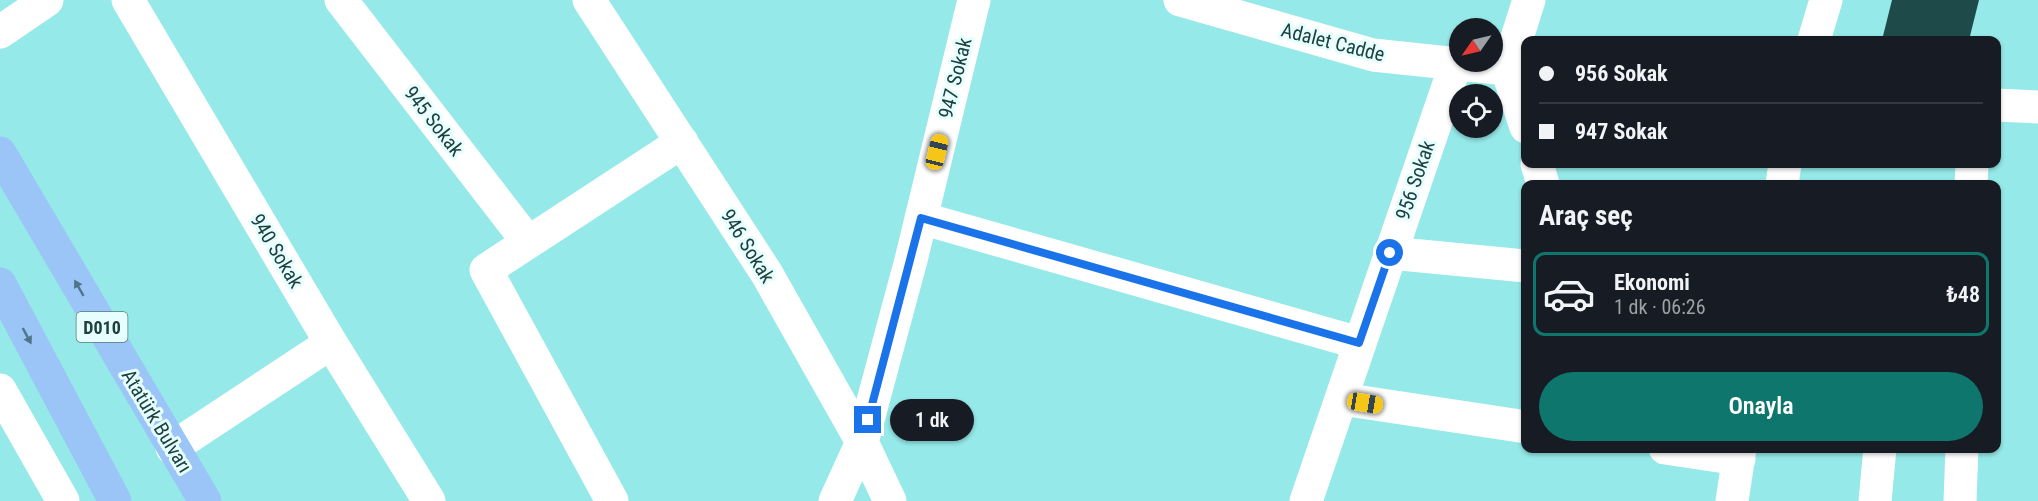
<!DOCTYPE html>
<html lang="tr">
<meta charset="utf-8">
<style>
body{margin:0;font-family:"Roboto Condensed",sans-serif;background:#20242c;color:#f1f3f6;height:100vh;display:flex;flex-direction:column;font-size:22px;white-space:nowrap}
*{box-sizing:border-box;margin:0}
p{font-size:20px;color:#9ea1a6}
.icon{flex:none;width:33px;height:33px;fill:none;stroke:currentColor;stroke-width:2;stroke-linecap:round;stroke-linejoin:round}
.map{position:relative;flex:1;overflow:hidden}
.side{position:absolute;left:1521px;top:180px;width:480px;height:273px;display:flex;flex-direction:column;background:#171b24;border-radius:12px;box-shadow:0 2px 4px #0004}
.side>*{flex:none}
.guide{position:absolute;left:1521px;top:36px;width:480px;height:132px;border-radius:12px;box-shadow:0 2px 4px #0004;display:grid;align-content:center;height:132px;padding:0 18px;background:#171b24}
.needle{width:39px;rotate:236deg}
.fabs{position:absolute;left:1449px;top:18px;display:grid;gap:12px}
.fabs a{display:grid;place-items:center;width:54px;height:54px;border-radius:50%;background:#171b24;box-shadow:0 2px 4px #0004;font-size:30px}
.end{position:absolute;width:27px;height:27px;margin:-14px;border:8px solid #1a73e8;background:#fff;box-shadow:0 0 0 3px #fff}
.from{border-radius:50%}
.bubble{position:absolute;height:42px;border-radius:21px;background:#171b24;box-shadow:0 2px 4px #0004;font-size:20px;font-weight:600;line-height:42px;text-align:center}
.car{position:absolute;width:18px;height:36px;margin:-18px -9px;border-radius:8px;box-shadow:0 0 4px 2px #0007;background:linear-gradient(#f5c518 24%,#345 0 40%,#f5c518 0 76%,#345 0 86%,#f5c518 0)}
.guide b{display:flex;align-items:center;gap:21px;height:57px;font-size:22px}
.guide b+b{border-top:2px solid #363941}
.guide i{width:15px;height:15px;background:#f1f3f6}
ul{padding:0;list-style:none}
li{display:flex;align-items:center;gap:18px;height:84px;margin:0 12px 9px;padding:0 6px;border:3px solid transparent;border-radius:12px}
li div{flex:1}
li b{display:block;font-size:22px}
li em{font-style:normal;font-weight:600}
li.selected{border-color:#0f766e}
li>.icon{width:54px;height:54px;stroke-width:1.5}
h2{padding:0 18px;font-size:27px;line-height:72px}
.cta{display:flex;gap:12px;margin-top:auto;padding:12px 18px}
.cta a{flex:1;height:69px;border-radius:36px;background:#0f766e;color:#fff;font-size:24px;font-weight:600;line-height:69px;text-align:center}
.map>svg:first-child{display:block}
</style>
<div class="map">
<svg width="2038" height="501" viewBox="0 0 2038 501">
<rect width="100%" height="100%" fill="#95e9e8"/>
<path fill="#1e4b4a" d="M1892 0H1979L1969 40H1882Z"/>
<g fill="none" stroke-linecap="round" stroke-linejoin="round">
<path stroke="#fff" stroke-width="33" d="M128 0 331 343 429 501
M341 0 528 242
M589 0 767 274 862 442 890 501
M1180 0 1373 55 1526 71
M0 32 47 0
M1814 40 1826 0
M1996 105 2038 107
M1526 127 1507 69 1529 0
M1537 164 1543 184
M1782 184 1785 164
M1971 184 1972 164
M921 218 1359 343
M1390 253 1526 266
M0 390 63 501
M1342 399 1526 427
M172 448 331 343
M1665 448 1739 459
M612 501 486 270 682 142
M835 501 862 442 911 260 974 0
M1306 501 1456 63
M1732 501 1740 448
M1875 501 1880 448
M1960 501 1962 448"/>
<path stroke="#9bc4f7" stroke-width="33" d="M0 153 205 501
M0 284 115 501"/>
</g>
<defs><path id="oneway-solid" d="M-6-.8H1V-3.2L6.5 0L1 3.2V.8H-6Z" transform="scale(1.5)"/></defs>
<g fill="#4f7589">
<use href="#oneway-solid" transform="translate(79 288) rotate(-120)"/>
<use href="#oneway-solid" transform="translate(27 336) rotate(62)"/>
</g>
<g fill="none" stroke-linecap="round" stroke-linejoin="round">
<path stroke="#1a73e8" stroke-width="8" d="M868 420 921 218 1359 343 1390 253"/>
</g>
<g text-anchor="middle" dominant-baseline="central" stroke-width="6" stroke-linejoin="round" paint-order="stroke">
<rect fill="#e7fefe" stroke="#5a7a79" stroke-width="1.5" x="76.5" y="312" width="51" height="30" rx="4.5"/>
<g font-size="18" font-weight="bold" fill="#1d4140">
<text x="102" y="327">D010</text>
</g>
<g font-size="20" fill="#1d4140" stroke="#e7fefe">
<text transform="translate(1333 42) rotate(14)">Adalet Cadde</text>
<text transform="translate(955 78) rotate(-76)">947 Sokak</text>
<text transform="translate(434 121) rotate(52)">945 Sokak</text>
<text transform="translate(1415 180) rotate(-71)">956 Sokak</text>
<text transform="translate(748 246) rotate(58)">946 Sokak</text>
<text transform="translate(277 251) rotate(59)">940 Sokak</text>
<text transform="translate(157 421) rotate(59)">Atatürk Bulvarı</text>
</g>
</g>
</svg>
<div class="fabs">
<a><svg class="needle" viewBox="-14 -14 28 28"><path d="M0-13l5 13h-10z" fill="#e53935"/><path d="M0 13l5-13h-10z" fill="#9ea1a6"/></svg></a>
<a><svg class="icon" aria-label="locate" viewBox="0 0 24 24"><circle cx="12" cy="12" r="6"/><path d="M12 2v4M12 18v4M2 12h4M18 12h4"/></svg></a>
</div>
<i class="end from" style="left:1390px;top:253px"></i>
<i class="end" style="left:868px;top:420px"></i>
<div class="bubble" style="left:890px;top:399px;width:84px">1 dk</div>
<i class="car" style="left:937px;top:152px;rotate:14deg"></i>
<i class="car" style="left:1365px;top:403px;rotate:99deg"></i>
<div class="guide">
<b><i class="from"></i>956 Sokak</b>
<b><i></i>947 Sokak</b>
</div>
<section class="side">
<h2>Araç seç</h2>
<ul>
<li class="selected"><svg class="icon" aria-label="car" viewBox="0 0 24 24"><path d="M5 17H2v-5l4-1 3-4h7l3 4 3 1v5h-3M9 17h6M6 11h13"/><circle cx="7" cy="17" r="2"/><circle cx="17" cy="17" r="2"/></svg><div><b>Ekonomi</b><p>1 dk · 06:26</p></div><em>₺48</em></li>
</ul>
<div class="cta"><a>Onayla</a></div>
</section>
</div>
